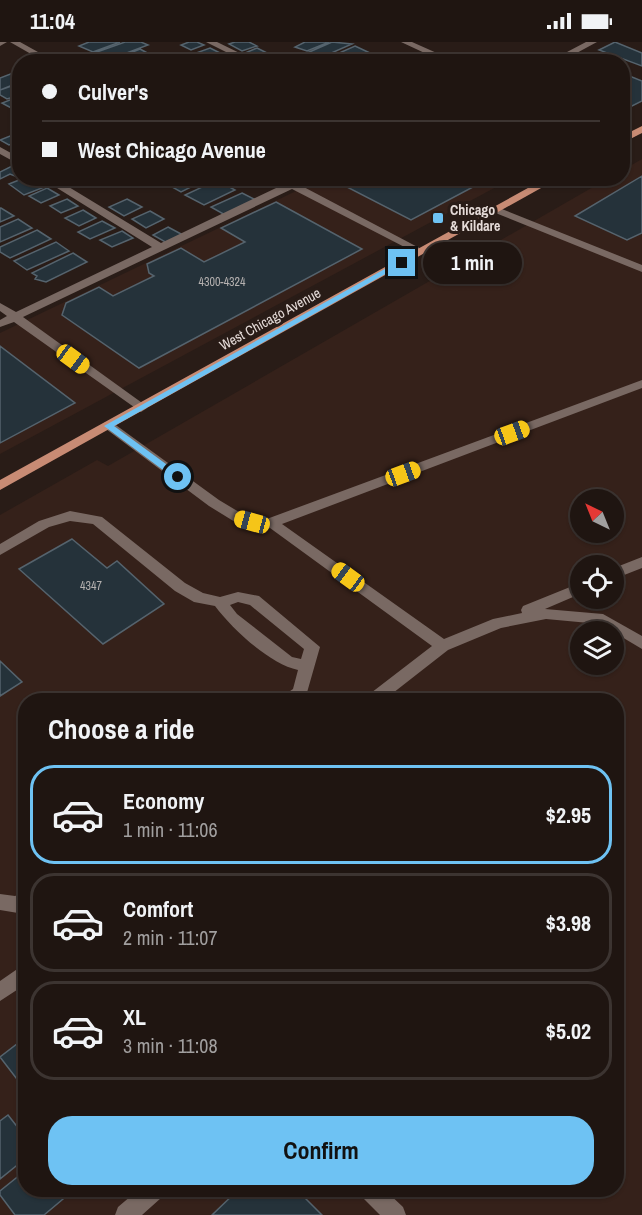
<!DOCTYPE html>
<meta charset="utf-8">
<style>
body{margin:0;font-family:"Archivo Narrow",sans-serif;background:#2c221f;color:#f1f3f6;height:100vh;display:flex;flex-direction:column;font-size:22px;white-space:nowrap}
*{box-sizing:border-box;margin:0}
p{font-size:20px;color:#a19f9f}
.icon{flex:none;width:33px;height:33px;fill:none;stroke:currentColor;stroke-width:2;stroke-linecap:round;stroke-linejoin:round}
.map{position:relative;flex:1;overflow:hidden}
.side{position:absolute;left:18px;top:651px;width:606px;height:504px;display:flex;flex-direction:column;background:#1f1511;border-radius:24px;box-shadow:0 2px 4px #0004,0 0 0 2px #3c3431}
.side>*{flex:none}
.top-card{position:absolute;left:12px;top:12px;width:618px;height:132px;border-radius:24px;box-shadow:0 2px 4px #0004,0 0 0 2px #3c3431;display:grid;align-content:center;height:132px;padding:0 30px;background:#1f1511}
.needle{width:39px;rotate:317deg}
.tools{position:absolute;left:570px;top:447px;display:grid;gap:12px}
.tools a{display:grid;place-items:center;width:54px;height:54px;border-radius:50%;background:#1f1511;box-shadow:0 2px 4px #0004,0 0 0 2px #3c3431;font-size:30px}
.end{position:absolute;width:27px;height:27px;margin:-14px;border:8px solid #6ec2f3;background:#111;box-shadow:0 0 0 3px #111}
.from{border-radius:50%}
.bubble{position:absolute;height:42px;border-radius:21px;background:#1f1511;box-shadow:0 2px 4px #0004,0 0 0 2px #3c3431;font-size:20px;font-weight:700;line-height:42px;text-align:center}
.car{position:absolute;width:18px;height:36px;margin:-18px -9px;border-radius:8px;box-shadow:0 0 4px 2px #0007;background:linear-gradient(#f5c518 24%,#345 0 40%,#f5c518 0 76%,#345 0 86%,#f5c518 0)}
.top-card b{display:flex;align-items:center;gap:21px;height:57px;font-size:22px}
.top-card b+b{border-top:2px solid #3c3431}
.top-card i{width:15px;height:15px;background:#f1f3f6}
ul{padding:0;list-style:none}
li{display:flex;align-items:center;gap:18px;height:99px;margin:0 12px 9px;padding:0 18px;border:3px solid #3c3431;border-radius:24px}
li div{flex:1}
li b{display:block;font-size:22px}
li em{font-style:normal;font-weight:700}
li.current{border-color:#6ec2f3}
li>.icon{width:54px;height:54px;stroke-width:1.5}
h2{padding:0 30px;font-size:27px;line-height:72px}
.primary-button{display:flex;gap:12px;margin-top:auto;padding:12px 30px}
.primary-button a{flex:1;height:69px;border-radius:24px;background:#6ec2f3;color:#111;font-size:24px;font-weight:700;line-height:69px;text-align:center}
.status{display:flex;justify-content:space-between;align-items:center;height:42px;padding:0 30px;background:#1f1511;direction:ltr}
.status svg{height:16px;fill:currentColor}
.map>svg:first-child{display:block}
</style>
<div class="status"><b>11:04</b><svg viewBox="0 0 49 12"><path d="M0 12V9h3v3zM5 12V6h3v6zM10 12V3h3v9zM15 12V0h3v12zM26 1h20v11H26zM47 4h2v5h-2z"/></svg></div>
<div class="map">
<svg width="642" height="1173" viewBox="0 0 642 1173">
<rect width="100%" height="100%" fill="#291c17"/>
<path fill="#35211a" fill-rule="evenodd" d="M642 117V1173H0V473L97 418 108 424 607 137 622 136 623 128ZM580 458H614V490H580ZM580 524H614V556H580ZM580 590H614V622H580ZM26 658H616V1148H26Z
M321 137H511L0 412V291Z"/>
<path fill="#25323a" stroke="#55636d" stroke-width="1.5" d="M89 0H120L93 10 79 4Z
M125 0H141L148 3 108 18 94 11Z
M189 0H197L204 3 191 8 181 3Z
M235 0H249L257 4 242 9 229 2Z
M305 0H329L307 9 295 5Z
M332 0 352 2 320 16 307 11Z
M615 0 642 11V24L599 8Z
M355 4 370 11 349 20 321 19Z
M210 6 218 10 204 15 196 11Z
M257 6 269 12 257 17 245 11Z
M140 7 151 13 133 20H108Z
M165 11 174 15 164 20H138Z
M222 11 232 16 223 20 208 16Z
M377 13 393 20H362Z
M579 13 589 17 598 13 616 20H566Z
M13 31 20 34V40L0 48V36Z
M622 31 642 39V59L622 69Z
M20 41V53L7 57 0 53V48Z
M20 54V64L13 67 2 61Z
M15 92 20 95V99L9 103 0 98Z
M14 123 20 126V136L10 132 0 137V130Z
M642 134V191L627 198 575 174Z
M24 136H36L47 144 24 153 9 142Z
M63 136H93L76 144Z
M175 136H209L181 150 165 141Z
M360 136H488V137L411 178 345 144Z
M217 138 235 148 204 163 185 153Z
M47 146 59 153 41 161 29 154Z
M242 151 256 158 225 173 211 165Z
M67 157 78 164 61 171 50 164Z
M127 157 142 165 124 174 109 165Z
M276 160 362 207 139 326 62 273 66 261 99 245 113 254 154 234 149 231 147 222 181 206 204 220 245 200 221 186Z
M0 166H1L14 174 0 180Z
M83 168 96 176 79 184 65 176Z
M150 169 164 177 146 186 132 177Z
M18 177 32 186 0 200V185Z
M102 179 115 186 90 197 78 190Z
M168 185 183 193 167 201 153 193Z
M37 188 51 197 10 216 0 210V205Z
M122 189 133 196 112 205 100 198Z
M56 200 69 209 27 228 14 219Z
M73 211 87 220 46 240 35 237 37 234 32 231Z
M0 304 75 361 0 401Z
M72 497 107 526 117 519 164 562 103 602 19 527Z
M0 619 22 640 0 654Z
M26 995V1043L23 1045 0 1015Z
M8 1073 26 1096V1116L0 1137V1079Z
M26 1128V1148H65L69 1152 44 1173H15L0 1153V1149Z
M238 1148H297L322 1173H212Z"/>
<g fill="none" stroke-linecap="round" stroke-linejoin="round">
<path fill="#796963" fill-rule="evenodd" d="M0 0H7L0 4Z
M10 0H20L56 20H45Z
M206 0H217L258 20H246Z
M401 0H412L457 20H444Z
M586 0H597L560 20H548Z
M622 86 637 93 632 96 622 93Z
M0 105 20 116V123L0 112Z
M41 136H54L161 201 297 136H311L300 143 427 210 426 212H418L292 147 23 275 145 363 147 366 141 370 14 280 0 285V278L7 274 0 269V261L16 270 152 205Z
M497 165 642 223V230L493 170V166Z
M642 338V346L282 482 444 597 493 577 522 571 521 568 523 564 580 541V552L545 567 603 572 642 594V607L600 582 546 577 501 586 448 608 384 658H365L367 654 432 604 270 486 265 488 235 480 209 464 102 384 108 380 113 381 219 458 244 473 264 478Z
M70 469 102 475 185 541 203 551 220 555 238 550 259 554 320 605 306 654 300 658H281L283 654 293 647 298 628C270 622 233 588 215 564L194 560 175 549 93 482 70 479 49 485 0 513V502L39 479ZM238 560 250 563 304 607 301 617 292 615 237 572 230 563Z
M642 515V526L614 537V526Z
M26 849 24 869 18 871 0 868V852L15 854Z
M26 921V942L0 959V939Z
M138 1148H164L161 1156 142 1173H115L118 1165Z
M360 1148H385L403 1165 406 1173H380L363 1156Z"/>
<path fill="#c88b74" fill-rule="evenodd" d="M642 84V91L622 101V94Z
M546 136H559L0 448V438Z"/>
</g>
<path fill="#6ec2f3" d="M399 219 405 221 114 384 181 433V437H175L104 384Z"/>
<rect fill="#6ec2f3" stroke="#291c17" stroke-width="2" x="432" y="170" width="12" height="12" rx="3"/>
<g text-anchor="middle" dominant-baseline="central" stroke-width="6" stroke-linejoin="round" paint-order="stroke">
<g font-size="12" fill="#b5b1b0">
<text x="222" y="240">4300-4324</text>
<text x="91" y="544">4347</text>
</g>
<g font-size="14" font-weight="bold" fill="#e5dbd8" stroke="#291c17" text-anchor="start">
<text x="450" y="168">Chicago<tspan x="450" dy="16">&amp; Kildare</tspan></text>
</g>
<g font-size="14" fill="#e5dbd8" stroke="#291c17">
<text transform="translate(270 277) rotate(-29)">West Chicago Avenue</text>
</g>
</g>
</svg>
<div class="tools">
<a><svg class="needle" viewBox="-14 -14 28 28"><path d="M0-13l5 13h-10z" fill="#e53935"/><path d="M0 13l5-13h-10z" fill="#a19f9f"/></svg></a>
<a><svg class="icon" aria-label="locate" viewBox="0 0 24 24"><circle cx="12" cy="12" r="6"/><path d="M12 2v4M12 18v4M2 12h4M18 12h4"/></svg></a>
<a><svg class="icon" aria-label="layers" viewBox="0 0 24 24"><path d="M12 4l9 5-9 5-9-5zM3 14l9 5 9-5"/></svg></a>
</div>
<i class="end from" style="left:178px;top:435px"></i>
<i class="end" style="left:402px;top:221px"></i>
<div class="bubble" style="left:423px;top:200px;width:99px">1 min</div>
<i class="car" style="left:73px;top:317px;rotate:126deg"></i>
<i class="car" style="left:512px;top:391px;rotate:70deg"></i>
<i class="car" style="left:403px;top:432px;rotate:70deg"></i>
<i class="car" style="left:252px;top:480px;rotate:285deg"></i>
<i class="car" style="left:348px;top:535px;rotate:306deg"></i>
<div class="top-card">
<b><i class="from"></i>Culver's</b>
<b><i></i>West Chicago Avenue</b>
</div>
<section class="side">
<h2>Choose a ride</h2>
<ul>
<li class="current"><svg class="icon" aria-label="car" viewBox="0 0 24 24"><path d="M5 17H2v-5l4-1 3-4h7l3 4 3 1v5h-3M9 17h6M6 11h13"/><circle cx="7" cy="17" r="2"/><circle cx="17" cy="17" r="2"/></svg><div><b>Economy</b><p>1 min · 11:06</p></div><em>$2.95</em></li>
<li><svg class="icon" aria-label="car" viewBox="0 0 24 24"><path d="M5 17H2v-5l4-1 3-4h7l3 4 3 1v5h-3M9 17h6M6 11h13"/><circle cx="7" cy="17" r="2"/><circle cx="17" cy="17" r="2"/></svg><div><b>Comfort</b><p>2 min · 11:07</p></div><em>$3.98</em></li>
<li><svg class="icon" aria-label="car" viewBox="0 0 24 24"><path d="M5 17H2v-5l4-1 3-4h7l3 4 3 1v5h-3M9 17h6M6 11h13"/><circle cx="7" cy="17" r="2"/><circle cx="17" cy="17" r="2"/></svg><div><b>XL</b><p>3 min · 11:08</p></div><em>$5.02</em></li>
</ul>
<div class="primary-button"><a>Confirm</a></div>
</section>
</div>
